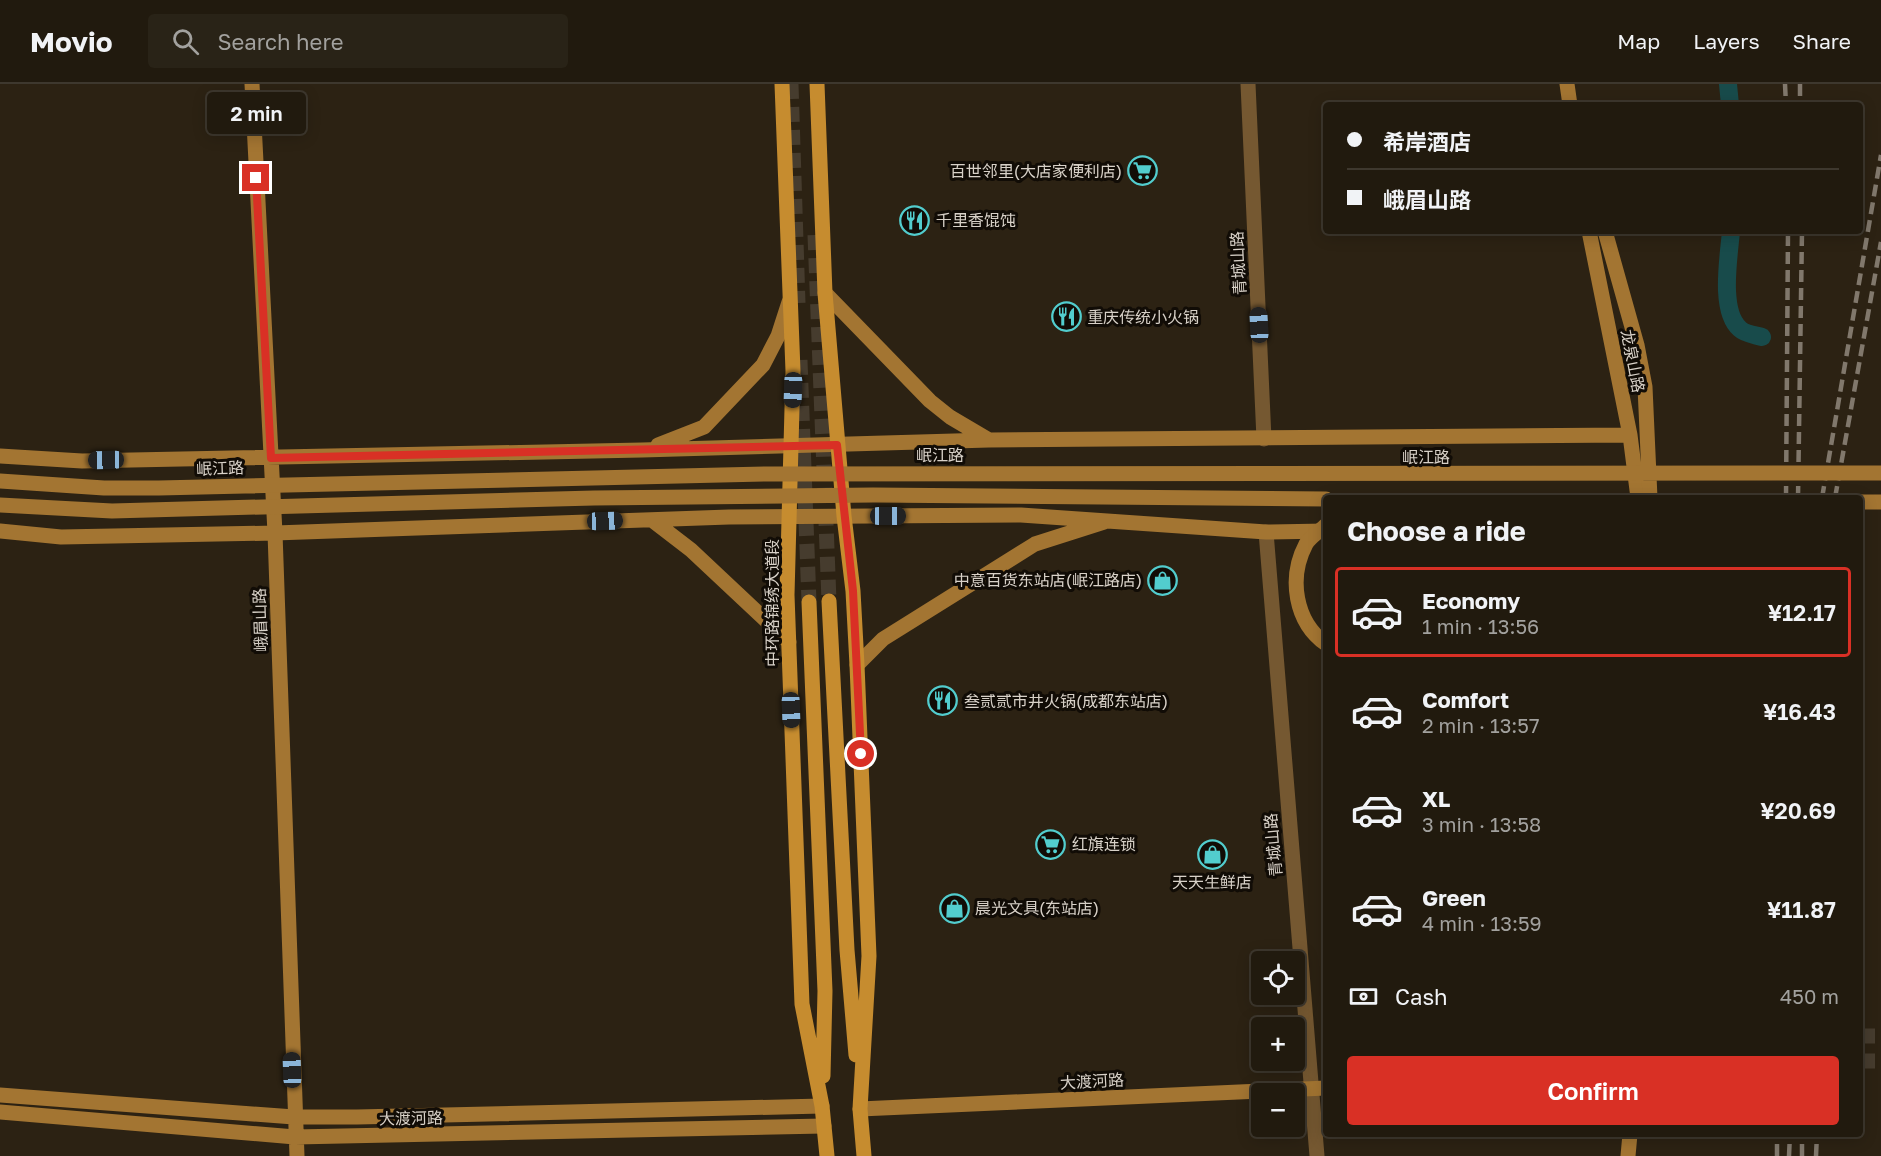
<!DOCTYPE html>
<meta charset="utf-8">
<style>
body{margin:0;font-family:"Golos Text","Noto Sans SC",sans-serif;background:#292317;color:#f1f3f6;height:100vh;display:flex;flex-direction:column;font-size:22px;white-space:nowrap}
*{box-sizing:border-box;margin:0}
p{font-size:20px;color:#a2a19e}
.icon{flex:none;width:33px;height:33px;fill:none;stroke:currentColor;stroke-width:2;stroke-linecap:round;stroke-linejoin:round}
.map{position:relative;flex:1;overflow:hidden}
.sheet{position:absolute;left:1323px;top:411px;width:540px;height:642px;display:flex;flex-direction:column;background:#211a0e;border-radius:6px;box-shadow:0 3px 15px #0003,0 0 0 2px #3e382e}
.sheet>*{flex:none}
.top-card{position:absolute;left:1323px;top:18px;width:540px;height:132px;border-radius:6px;box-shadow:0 3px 15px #0003,0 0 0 2px #3e382e;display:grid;align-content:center;height:132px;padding:0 24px;background:#211a0e}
.tools{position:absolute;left:1251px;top:867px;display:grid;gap:12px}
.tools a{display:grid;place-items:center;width:54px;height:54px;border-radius:6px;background:#211a0e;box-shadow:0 3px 15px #0003,0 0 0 2px #3e382e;font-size:30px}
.end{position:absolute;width:27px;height:27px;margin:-14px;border:8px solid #d93025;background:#fff;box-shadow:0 0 0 3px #fff}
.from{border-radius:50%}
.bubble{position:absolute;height:42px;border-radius:6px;background:#211a0e;box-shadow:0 3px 15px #0003,0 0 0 2px #3e382e;font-size:20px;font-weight:600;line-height:42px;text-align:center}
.car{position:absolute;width:18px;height:36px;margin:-18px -9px;border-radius:8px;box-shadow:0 0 4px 2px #0007;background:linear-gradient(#222 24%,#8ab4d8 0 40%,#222 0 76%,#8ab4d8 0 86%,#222 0)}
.top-card b{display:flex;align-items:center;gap:21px;height:57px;font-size:22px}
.top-card b+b{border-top:2px solid #3e382e}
.top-card i{width:15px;height:15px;background:#f1f3f6}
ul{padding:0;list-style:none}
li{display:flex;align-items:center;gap:18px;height:90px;margin:0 12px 9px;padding:0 12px;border:3px solid transparent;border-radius:6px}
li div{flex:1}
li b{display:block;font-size:22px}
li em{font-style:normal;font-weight:600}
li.current{border-color:#d93025}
li>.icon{width:54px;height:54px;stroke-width:1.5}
h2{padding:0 24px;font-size:27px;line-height:72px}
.pay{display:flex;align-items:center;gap:15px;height:66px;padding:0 24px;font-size:22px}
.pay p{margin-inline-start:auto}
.action{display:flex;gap:12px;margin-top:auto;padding:12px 24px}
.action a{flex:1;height:69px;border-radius:6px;background:#d93025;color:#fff;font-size:24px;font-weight:600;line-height:69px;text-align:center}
header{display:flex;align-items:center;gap:36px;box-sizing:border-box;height:84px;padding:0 30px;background:#211a0e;border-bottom:2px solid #3e382e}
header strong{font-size:28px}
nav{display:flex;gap:33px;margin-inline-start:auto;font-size:21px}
.search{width:420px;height:54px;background:#292317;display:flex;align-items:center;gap:15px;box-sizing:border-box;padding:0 21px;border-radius:6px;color:#a2a19e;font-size:22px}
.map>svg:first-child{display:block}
</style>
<header>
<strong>Movio</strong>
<div class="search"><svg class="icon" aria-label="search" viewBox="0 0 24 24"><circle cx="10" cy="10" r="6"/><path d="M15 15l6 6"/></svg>Search here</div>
<nav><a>Map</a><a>Layers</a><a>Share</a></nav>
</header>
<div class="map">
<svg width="1881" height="1072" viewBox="0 0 1881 1072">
<rect width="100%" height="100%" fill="#2c2213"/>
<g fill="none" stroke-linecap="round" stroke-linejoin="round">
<path stroke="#184b4b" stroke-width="18" d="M1728 0 1730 21
M1731 147C1729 172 1719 227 1740 245 1745 250 1755 251 1762 253"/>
<path stroke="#463c2e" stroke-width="15" stroke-dasharray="15 8" stroke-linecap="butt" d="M1860 952H1881
M1860 977H1881"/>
<path stroke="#463c2e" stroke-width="15" stroke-dasharray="15 8" stroke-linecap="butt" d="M791 0 798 219
M815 151 829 517
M800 276 809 518"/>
<path stroke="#755831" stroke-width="15" d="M1248 0 1264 355
M1266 448 1317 1072"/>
<path stroke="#a37532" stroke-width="15" d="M252 0 275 449 297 1072
M1589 147 1630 351 1638 414
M825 209 930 317 950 333 989 356
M658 361 704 343 763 281 778 252 789 218
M0 372 82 377 642 366 989 356 1630 351
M1860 418H1881
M652 436 691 466 789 558
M0 447 61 453 275 449 729 433 1021 431 1266 448 1326 447
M857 581 883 555 1035 460 1104 438
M0 1011 294 1033H357L822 1022
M860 1025 1326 1004
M0 1028 295 1053 824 1042
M1628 1072 1630 1050"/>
<path stroke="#c68c2f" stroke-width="15" d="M782 0 793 287 787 511 802 920 822 1022 827 1072
M817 0 825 209 844 432 853 507 857 581 869 872 860 1025 864 1072
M829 517 847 866 856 971
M809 518 825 907 823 992"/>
<path stroke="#81786c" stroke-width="4.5" stroke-dasharray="12 6" stroke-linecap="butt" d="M1785 0 1786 21
M1800 0V21
M1786 414 1788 147
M1798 414 1802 147
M1822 414 1881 71
M1835 414 1881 158
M1777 1072V1050
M1789 1072 1790 1050
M1802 1072V1050
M1816 1072 1817 1050"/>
<path stroke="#a37532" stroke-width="15" d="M1567 0 1570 21
M1605 147 1637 261 1645 303 1650 414
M0 397 104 404H159L767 390 1881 389
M0 421 112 427 594 414 873 411 1326 415
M1326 441C1320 447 1310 453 1306 460 1288 494 1295 538 1326 560"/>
</g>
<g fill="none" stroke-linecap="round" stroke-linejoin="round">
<path stroke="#d93025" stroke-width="8" d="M256 94 271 374 837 361 853 507 861 670"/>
</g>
<defs>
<symbol id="supermarket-ring" viewBox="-11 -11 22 22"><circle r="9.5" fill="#110c06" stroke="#52cdce" stroke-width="1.5"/><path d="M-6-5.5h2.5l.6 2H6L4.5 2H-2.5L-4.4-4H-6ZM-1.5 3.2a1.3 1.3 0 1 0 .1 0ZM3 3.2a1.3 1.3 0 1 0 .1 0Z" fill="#52cdce"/></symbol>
<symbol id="restaurant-ring" viewBox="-11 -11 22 22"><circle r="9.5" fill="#110c06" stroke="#52cdce" stroke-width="1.5"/><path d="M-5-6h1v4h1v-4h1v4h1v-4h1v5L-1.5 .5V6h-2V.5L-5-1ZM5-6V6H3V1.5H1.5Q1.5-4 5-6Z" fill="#52cdce"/></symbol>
<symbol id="shop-ring" viewBox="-11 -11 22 22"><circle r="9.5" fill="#110c06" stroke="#52cdce" stroke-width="1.5"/><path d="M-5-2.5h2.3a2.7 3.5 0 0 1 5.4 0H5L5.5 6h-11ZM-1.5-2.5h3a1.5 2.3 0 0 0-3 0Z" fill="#52cdce"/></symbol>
</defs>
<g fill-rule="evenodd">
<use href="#supermarket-ring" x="1126" y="70" width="33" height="33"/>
<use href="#restaurant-ring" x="898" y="120" width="33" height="33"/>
<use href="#restaurant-ring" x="1050" y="216" width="33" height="33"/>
<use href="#shop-ring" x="1146" y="480" width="33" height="33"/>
<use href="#restaurant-ring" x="926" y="600" width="33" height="33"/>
<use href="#supermarket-ring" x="1034" y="744" width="33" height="33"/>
<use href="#shop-ring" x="1196" y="754" width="33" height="33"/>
<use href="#shop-ring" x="938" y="808" width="33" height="33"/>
</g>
<g text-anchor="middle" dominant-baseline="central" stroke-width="6" stroke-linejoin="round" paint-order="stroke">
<g font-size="16" fill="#d8d1c8" stroke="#110c06" text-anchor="start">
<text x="1122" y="87" text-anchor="end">百世邻里(大店家便利店)</text>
<text x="936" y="136">千里香馄饨</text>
<text x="1087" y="233">重庆传统小火锅</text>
<text x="1142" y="496" text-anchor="end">中意百货东站店(岷江路店)</text>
<text x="964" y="617">叁贰贰市井火锅(成都东站店)</text>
<text x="1072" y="760">红旗连锁</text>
<text x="1212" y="798" text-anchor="middle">天天生鲜店</text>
<text x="975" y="824">晨光文具(东站店)</text>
</g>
<g font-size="16" fill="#d8d1c8" stroke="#110c06">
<text transform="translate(1238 179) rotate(-93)">青城山路</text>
<text transform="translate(1633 277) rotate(79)">龙泉山路</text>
<text x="940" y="371">岷江路</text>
<text x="1426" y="373">岷江路</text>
<text transform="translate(220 384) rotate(-2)">岷江路</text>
<text transform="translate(772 519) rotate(-90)">中环路锦绣大道段</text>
<text transform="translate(260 536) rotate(-92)">峨眉山路</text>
<text transform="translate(1273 761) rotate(-95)">青城山路</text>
<text transform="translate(1092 997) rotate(-3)">大渡河路</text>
<text transform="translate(411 1034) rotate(-1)">大渡河路</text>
</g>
</g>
</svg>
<div class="tools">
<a><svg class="icon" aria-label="locate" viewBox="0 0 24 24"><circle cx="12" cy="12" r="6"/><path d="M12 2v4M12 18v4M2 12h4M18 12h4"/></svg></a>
<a>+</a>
<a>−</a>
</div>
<i class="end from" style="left:861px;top:670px"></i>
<i class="end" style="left:256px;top:94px"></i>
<div class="bubble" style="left:207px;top:8px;width:99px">2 min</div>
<i class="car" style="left:1259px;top:241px;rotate:357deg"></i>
<i class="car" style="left:793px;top:306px;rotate:182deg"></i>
<i class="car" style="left:106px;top:376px;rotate:269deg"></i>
<i class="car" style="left:888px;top:432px;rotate:90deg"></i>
<i class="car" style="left:605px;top:437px;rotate:88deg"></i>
<i class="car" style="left:791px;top:626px;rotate:178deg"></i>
<i class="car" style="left:292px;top:986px;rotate:358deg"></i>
<div class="top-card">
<b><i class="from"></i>希岸酒店</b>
<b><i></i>峨眉山路</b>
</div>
<section class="sheet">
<h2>Choose a ride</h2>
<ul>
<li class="current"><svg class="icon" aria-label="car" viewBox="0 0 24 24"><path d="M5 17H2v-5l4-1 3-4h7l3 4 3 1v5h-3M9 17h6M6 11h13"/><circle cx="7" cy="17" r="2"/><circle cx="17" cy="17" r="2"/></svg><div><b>Economy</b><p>1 min · 13:56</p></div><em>¥12.17</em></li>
<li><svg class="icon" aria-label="car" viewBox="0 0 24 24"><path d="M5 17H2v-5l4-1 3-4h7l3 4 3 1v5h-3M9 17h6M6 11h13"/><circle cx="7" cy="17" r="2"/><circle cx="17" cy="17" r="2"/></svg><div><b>Comfort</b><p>2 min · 13:57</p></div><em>¥16.43</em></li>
<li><svg class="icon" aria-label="car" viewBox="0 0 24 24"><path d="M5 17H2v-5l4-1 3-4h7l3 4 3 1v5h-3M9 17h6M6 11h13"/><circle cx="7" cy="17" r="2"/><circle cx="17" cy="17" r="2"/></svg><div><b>XL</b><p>3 min · 13:58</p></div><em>¥20.69</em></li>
<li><svg class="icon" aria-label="car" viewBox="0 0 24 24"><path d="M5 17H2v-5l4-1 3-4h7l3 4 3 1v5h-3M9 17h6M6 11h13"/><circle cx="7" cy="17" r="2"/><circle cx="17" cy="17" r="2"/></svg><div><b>Green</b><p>4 min · 13:59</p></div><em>¥11.87</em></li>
</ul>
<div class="pay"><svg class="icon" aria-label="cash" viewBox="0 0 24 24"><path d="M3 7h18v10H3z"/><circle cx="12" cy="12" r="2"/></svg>Cash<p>450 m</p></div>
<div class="action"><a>Confirm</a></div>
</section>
</div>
